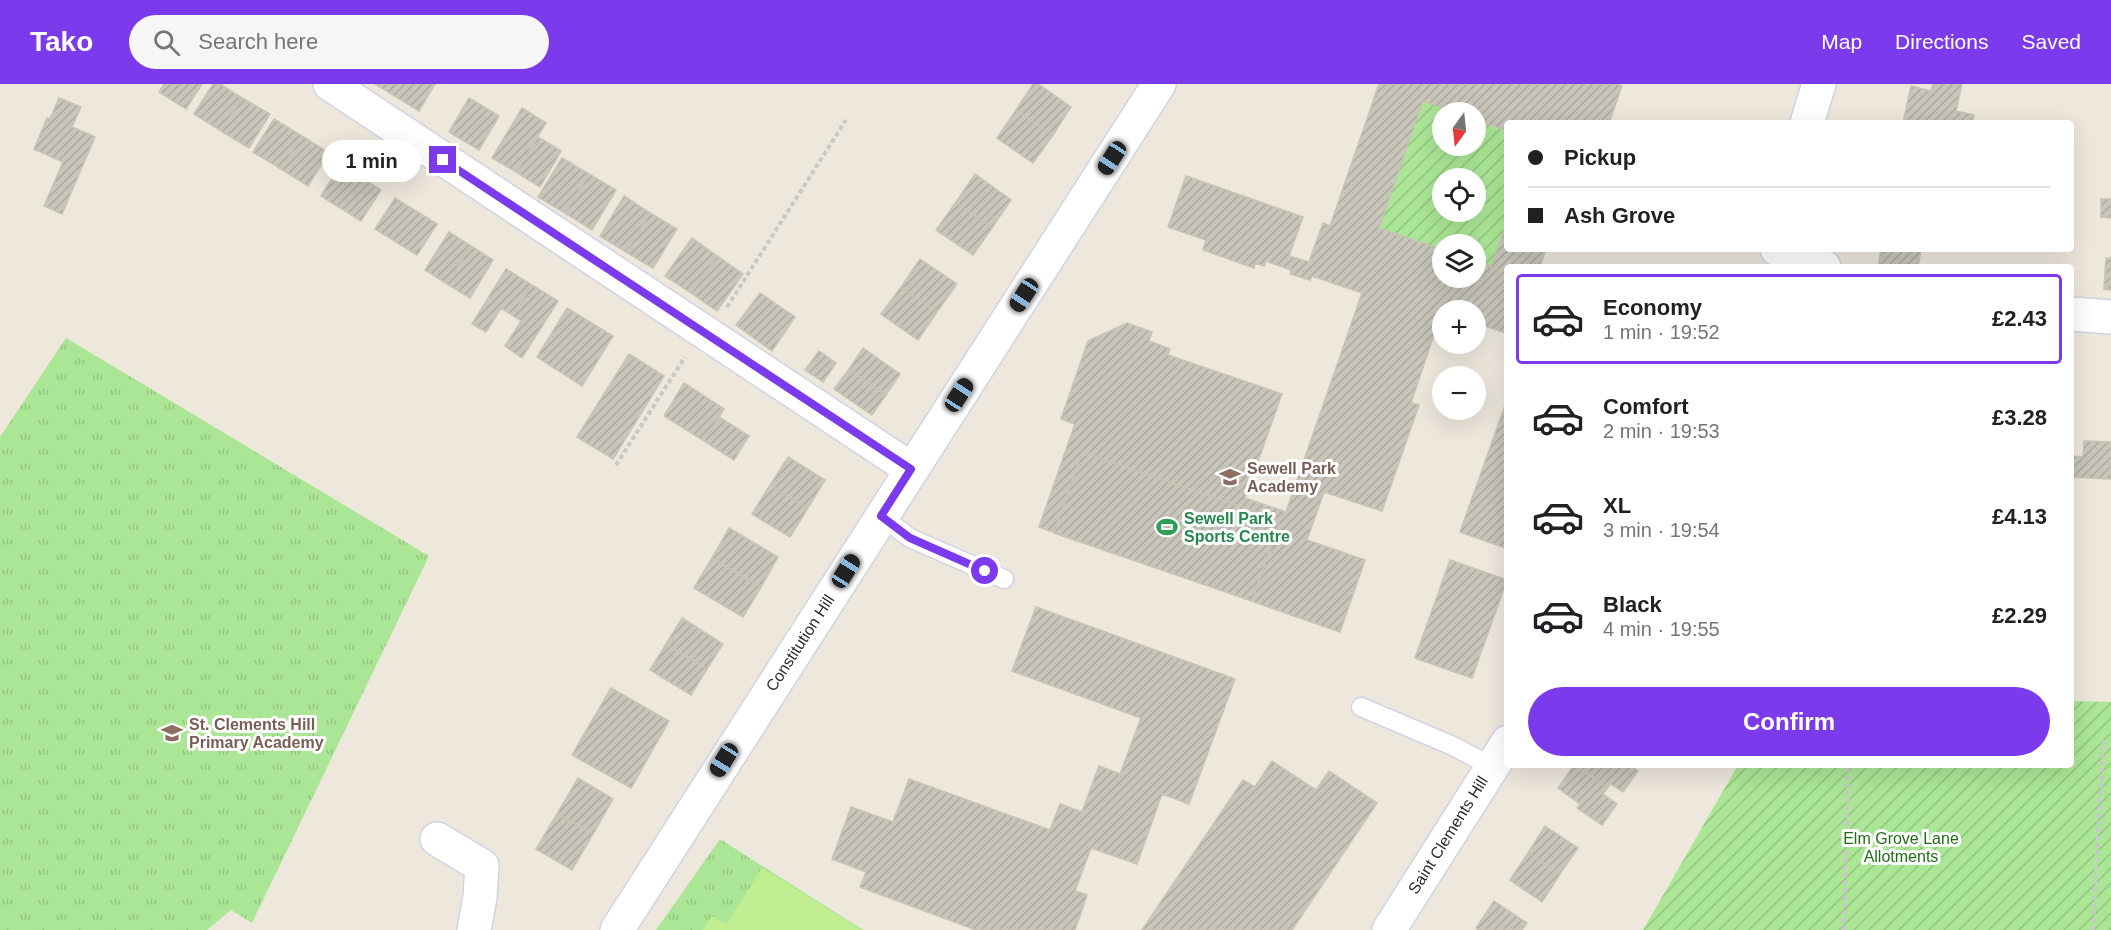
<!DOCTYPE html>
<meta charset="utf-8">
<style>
body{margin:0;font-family:Arial,sans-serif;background:#f6f6f6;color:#202124;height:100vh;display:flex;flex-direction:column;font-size:22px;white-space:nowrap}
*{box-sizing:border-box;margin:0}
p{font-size:20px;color:#757577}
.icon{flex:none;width:33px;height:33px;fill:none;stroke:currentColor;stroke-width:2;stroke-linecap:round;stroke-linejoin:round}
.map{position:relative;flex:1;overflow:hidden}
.details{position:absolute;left:1504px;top:180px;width:570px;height:504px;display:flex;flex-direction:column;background:#fff;border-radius:6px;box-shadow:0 6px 24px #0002}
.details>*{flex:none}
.top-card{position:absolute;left:1504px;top:36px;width:570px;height:132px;border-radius:6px;box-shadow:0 6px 24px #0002;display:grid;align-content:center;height:132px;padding:0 24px;background:#fff}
.needle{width:39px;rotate:195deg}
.fabs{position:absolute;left:1432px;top:18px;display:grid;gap:12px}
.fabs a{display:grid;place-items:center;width:54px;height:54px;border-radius:50%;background:#fff;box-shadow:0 6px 24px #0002;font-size:30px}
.end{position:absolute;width:27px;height:27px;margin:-14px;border:8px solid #7c3aed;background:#fff;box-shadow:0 0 0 3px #fff}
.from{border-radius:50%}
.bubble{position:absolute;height:42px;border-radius:21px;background:#fff;box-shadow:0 6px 24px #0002;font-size:20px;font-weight:800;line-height:42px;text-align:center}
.car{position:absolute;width:18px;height:36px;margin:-18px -9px;border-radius:8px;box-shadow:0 0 4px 2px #0007;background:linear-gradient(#222 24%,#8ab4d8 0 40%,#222 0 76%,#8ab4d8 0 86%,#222 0)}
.top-card b{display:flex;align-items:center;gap:21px;height:57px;font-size:22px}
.top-card b+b{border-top:2px solid #e0e0e0}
.top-card i{width:15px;height:15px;background:#202124}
ul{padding:10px 0 0;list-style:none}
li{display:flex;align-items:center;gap:18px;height:90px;margin:0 12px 9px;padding:0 12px;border:3px solid transparent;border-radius:6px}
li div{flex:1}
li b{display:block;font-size:22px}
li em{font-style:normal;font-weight:800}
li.selected{border-color:#7c3aed}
li>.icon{width:54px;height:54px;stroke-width:1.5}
.action{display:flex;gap:12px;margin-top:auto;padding:12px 24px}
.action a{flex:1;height:69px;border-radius:36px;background:#7c3aed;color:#fff;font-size:24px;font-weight:800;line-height:69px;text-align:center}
header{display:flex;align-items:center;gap:36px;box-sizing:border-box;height:84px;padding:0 30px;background:#7c3aed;color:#fff}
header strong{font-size:28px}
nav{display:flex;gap:33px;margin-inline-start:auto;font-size:21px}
.search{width:420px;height:54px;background:#f6f6f6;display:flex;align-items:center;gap:15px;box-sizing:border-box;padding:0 21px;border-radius:33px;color:#757577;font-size:22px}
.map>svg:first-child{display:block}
</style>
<header>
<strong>Tako</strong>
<div class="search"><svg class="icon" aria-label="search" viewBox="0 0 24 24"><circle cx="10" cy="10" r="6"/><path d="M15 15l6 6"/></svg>Search here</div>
<nav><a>Map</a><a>Directions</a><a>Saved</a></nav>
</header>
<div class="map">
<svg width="2111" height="846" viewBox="0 0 2111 846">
<defs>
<pattern id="grass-tufts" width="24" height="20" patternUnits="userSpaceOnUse" patternTransform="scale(1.5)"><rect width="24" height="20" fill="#abe696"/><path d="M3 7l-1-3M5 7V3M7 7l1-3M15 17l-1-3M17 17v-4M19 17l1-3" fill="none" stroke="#93c581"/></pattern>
<pattern id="garden-furrows" width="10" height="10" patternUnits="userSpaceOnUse" patternTransform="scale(1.5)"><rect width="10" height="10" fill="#abe696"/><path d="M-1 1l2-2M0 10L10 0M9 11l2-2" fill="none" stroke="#93c581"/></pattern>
<pattern id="building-hatch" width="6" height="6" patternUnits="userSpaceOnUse" patternTransform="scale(1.5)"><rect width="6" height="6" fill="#c8c5ba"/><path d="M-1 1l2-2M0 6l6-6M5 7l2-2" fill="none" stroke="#aca9a0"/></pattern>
</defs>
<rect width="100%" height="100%" fill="#ede7dc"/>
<path fill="url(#grass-tufts)" d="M66 254 429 472 252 839 231 826 207 846H0V353Z
M720 755 863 846H656Z"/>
<path fill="url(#garden-furrows)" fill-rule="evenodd" d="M1423 17 1455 28H1443V62H1476V36L1507 47V136L1491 183 1476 177V160H1443V166L1379 144ZM1443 94H1476V128H1443Z
M2072 617 2111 618V846H1643L1738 681H2072Z"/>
<path fill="#c0ee91" d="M762 784H763L861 846H703L712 832 726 841Z"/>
<path fill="url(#building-hatch)" stroke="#c9c3b5" stroke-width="1.5" d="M164 0H202L186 25 159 8Z
M213 0H220L242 14 221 47 194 30Z
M375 0H435L419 27Z
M1033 0H1038L1071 23 1053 51 1016 26Z
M1379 0H1616L1622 2 1609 39H1508V47L1476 36V28H1455L1423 17 1379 144 1443 166V194H1476V177L1491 183 1508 136V165H1546L1540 183H1508V250L1476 239V226H1468L1461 223 1460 226H1443V241L1438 239 1411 319 1419 321 1382 427 1324 408 1307 456 1365 476 1340 548 1039 443 1075 340 1061 335 1088 257 1127 239 1152 248 1149 257 1170 265 1168 271 1282 310 1245 414 1286 428 1362 209 1312 192 1310 196 1290 190 1291 186 1266 177 1264 182 1255 179 1254 184 1203 166 1206 156 1168 143 1186 92 1303 133 1289 172 1309 178 1323 139 1330 142Z
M1933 0H1962L1956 27 1974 31 1972 39H1903L1911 2 1931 7Z
M59 14 81 23 72 43 95 53 62 130 44 122 63 78 34 65 47 34 50 35Z
M242 14 270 30 249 64 221 47Z
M469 14 499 32 479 66 449 48Z
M522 24 546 39 516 88 492 74Z
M1016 26 1053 51 1033 79 997 54Z
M274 35 302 52 281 85 253 68Z
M302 52 329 69 308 102 281 85Z
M538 53 561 67 540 103 516 88Z
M562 74 589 90 565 129 538 113Z
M341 80 381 106 361 137 321 112Z
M589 90 616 106 592 146 565 129Z
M975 90 1011 116 992 144 956 118Z
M624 112 650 129 626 168 600 152Z
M395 114 437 140 417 171 375 145Z
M2101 115H2111V134L2101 133Z
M956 118 992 144 973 171 936 146Z
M650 129 677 145 653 184 626 168Z
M449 148 471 162 447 200 425 186Z
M692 154 717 172 691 209 665 192Z
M471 162 493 176 470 214 447 200Z
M1881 165H1921L1918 183H1878Z
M717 172 743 190 717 227 691 209Z
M2106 174H2111V206L2104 205Z
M920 175 957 200 937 228 901 203Z
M506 185 532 201 512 231 501 224 486 248 472 240Z
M532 201 558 217 522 274 505 262 521 237 512 231Z
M901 203 937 228 918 256 881 230Z
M760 209 795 233 772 267 736 241Z
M567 224 613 252 582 302 537 273Z
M863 264 900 290 886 311 849 285Z
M819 267 836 279 823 298 805 286Z
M629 270 664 292 613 375 577 353Z
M849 285 886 311 872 331 834 305Z
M684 299 724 325 704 357 664 332Z
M1508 313V465L1460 448Z
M719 333 749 352 734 376 704 357Z
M2084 357 2111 358V395L2072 393V372L2083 373Z
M1082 368 1280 436 1252 517 1054 449Z
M788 373 825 396 808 424 770 401Z
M770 401 808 424 790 453 752 430Z
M729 444 778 473 761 503 712 474Z
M712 474 761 503 743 533 694 504Z
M1450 476 1507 496 1472 594 1415 574Z
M1036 523 1235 595 1189 720 1162 710 1137 780 1091 764 1075 807 1087 811 1075 846H976L860 803 866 788 832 775 851 723 893 738 909 695 1050 746 1060 720 1082 728 1099 682 1120 690 1141 634 1012 587Z
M682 534 723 560 707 585 666 560Z
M666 560 707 585 691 611 650 586Z
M611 604 669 637 631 704 572 671Z
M1272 677 1316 706 1329 687 1377 719 1292 846H1142L1243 696 1255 703Z
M1574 681 1608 703 1603 710 1617 720 1602 741 1577 724 1580 720 1558 704Z
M1576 681H1630L1638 687 1623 708 1611 700 1608 703Z
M578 694 613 715 593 750 557 730Z
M557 730 593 750 572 786 536 765Z
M1545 742 1578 764 1560 790 1528 769Z
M1528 769 1560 790 1542 818 1510 796Z
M1494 817 1527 839 1522 846H1479L1476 844Z"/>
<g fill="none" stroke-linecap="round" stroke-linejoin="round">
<defs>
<path id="service" d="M881 432 910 454 1004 495
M1361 623 1453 662 1491 682"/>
<path id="minor" d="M330 0 911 385
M1807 39 1819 0
M1777 165 1824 183
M2072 230 2111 233
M437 755 482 782 480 813 474 846
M1389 846 1508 658"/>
<path id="secondary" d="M617 846 1159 0"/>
</defs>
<use href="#service" stroke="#d1d3e4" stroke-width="21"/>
<use href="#minor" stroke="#d1d3e4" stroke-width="36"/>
<use href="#secondary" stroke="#d1d3e4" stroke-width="36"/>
<path stroke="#c8c8c8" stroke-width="4" stroke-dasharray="4.5 3" stroke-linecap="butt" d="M727 223 846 36
M616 381 685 273
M1844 846 1848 681
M2093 846 2103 656"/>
<use href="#service" stroke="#fff" stroke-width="18"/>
<use href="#minor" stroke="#fff" stroke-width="33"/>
<use href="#secondary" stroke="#fff" stroke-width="33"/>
</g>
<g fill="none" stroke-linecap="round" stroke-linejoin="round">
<path stroke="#7c3aed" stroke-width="8" d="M443 76 911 385 881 432 910 454 985 487"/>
</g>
<defs>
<symbol id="school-bare" viewBox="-9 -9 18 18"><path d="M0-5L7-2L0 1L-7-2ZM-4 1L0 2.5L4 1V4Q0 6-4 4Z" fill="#8d6e63" stroke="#fff" stroke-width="2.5" paint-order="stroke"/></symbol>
<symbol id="stadium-bare" viewBox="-9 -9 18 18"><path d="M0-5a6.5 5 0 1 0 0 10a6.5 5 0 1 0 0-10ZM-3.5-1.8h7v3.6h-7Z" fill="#2e9e5b" stroke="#fff" stroke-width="2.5" paint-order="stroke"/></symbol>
</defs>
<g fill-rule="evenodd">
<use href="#school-bare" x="1215" y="378" width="30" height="30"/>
<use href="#stadium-bare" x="1152" y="428" width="30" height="30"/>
<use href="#school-bare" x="157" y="634" width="30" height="30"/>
</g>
<g text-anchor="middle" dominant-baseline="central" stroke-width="6" stroke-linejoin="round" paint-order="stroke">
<g font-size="16" font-weight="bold" fill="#785e54" stroke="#fff" text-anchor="start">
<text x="1247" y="384">Sewell Park<tspan x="1247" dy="18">Academy</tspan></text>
<text x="189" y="640">St. Clements Hill<tspan x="189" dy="18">Primary Academy</tspan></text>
</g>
<g font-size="16" font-weight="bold" fill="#27864d" stroke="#fff" text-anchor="start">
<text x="1184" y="434">Sewell Park<tspan x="1184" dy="18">Sports Centre</tspan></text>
</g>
<g font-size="16" fill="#2a2a2a" stroke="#fff">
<text transform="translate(800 559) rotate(-57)">Constitution Hill</text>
<text transform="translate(1448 751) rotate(-58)">Saint Clements Hill</text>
</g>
<g font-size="16" fill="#226b17" stroke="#fff">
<text x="1901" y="754">Elm Grove Lane<tspan x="1901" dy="18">Allotments</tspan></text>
</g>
</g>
</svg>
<div class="fabs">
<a><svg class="needle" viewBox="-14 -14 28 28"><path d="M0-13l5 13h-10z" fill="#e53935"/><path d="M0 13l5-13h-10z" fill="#757577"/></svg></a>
<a><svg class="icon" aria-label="locate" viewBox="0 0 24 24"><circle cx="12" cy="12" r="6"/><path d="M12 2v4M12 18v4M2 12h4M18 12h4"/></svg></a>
<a><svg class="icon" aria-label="layers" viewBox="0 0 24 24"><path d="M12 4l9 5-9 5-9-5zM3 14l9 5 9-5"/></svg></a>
<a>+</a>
<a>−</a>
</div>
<i class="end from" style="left:985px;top:487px"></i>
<i class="end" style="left:443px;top:76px"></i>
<div class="bubble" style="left:322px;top:56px;width:99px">1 min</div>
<i class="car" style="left:1112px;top:74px;rotate:213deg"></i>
<i class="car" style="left:1024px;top:211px;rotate:213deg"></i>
<i class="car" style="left:959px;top:311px;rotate:33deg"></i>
<i class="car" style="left:846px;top:487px;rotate:32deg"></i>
<i class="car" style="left:724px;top:676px;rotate:212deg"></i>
<div class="top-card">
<b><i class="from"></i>Pickup</b>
<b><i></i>Ash Grove</b>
</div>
<section class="details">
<ul>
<li class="selected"><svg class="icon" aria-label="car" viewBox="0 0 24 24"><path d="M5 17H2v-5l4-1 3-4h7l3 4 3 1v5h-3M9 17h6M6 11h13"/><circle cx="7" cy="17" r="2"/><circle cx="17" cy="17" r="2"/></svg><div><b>Economy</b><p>1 min · 19:52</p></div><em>£2.43</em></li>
<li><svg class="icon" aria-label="car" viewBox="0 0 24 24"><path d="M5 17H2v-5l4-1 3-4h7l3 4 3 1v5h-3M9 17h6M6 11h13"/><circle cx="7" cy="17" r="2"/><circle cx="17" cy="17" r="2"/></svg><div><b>Comfort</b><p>2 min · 19:53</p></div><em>£3.28</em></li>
<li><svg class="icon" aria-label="car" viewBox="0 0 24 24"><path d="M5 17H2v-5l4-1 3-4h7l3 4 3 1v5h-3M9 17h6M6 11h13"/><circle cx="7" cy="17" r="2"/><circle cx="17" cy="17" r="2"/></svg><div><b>XL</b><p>3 min · 19:54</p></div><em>£4.13</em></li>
<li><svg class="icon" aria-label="car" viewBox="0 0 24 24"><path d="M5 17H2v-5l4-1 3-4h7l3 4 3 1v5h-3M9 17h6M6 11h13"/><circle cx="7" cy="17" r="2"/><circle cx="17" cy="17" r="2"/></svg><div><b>Black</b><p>4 min · 19:55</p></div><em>£2.29</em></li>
</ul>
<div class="action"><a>Confirm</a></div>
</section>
</div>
